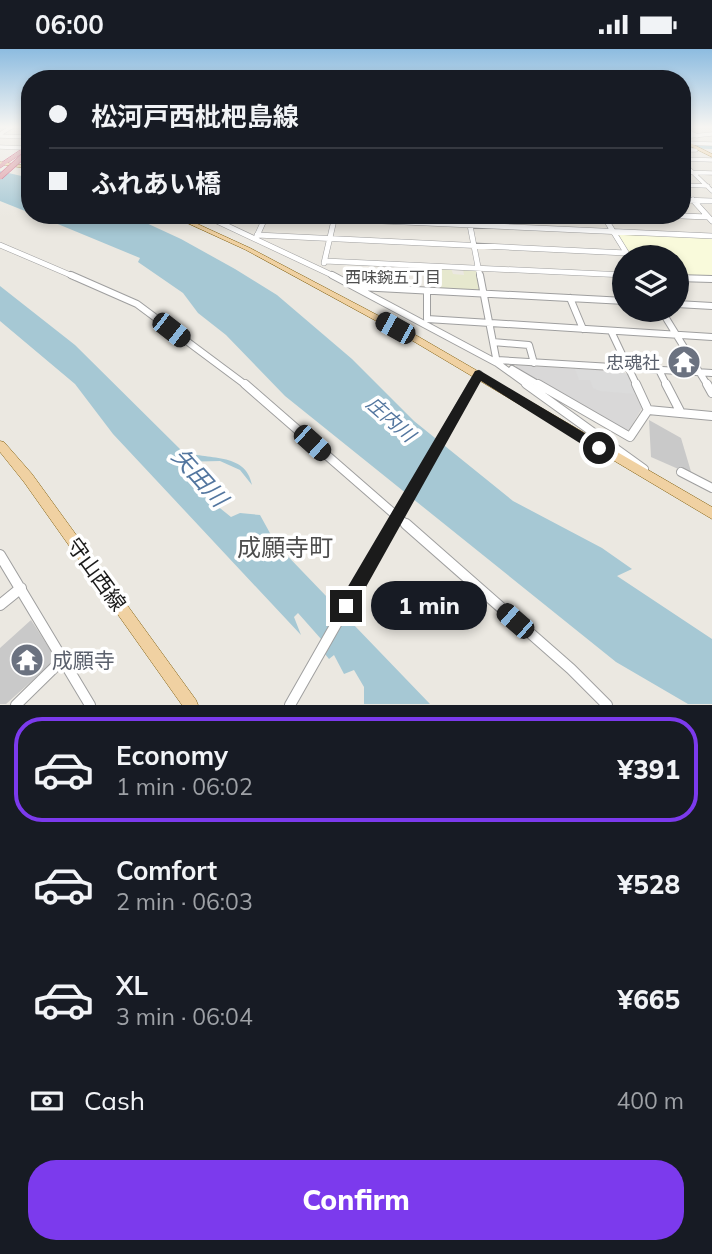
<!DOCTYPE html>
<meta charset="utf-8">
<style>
body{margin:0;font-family:Mulish,"Noto Sans JP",sans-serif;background:#20242c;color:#f1f3f6;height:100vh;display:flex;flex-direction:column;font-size:26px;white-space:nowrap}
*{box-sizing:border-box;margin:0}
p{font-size:23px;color:#9ea1a6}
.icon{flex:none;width:38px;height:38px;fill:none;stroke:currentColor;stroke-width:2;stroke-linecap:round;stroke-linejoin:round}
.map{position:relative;height:656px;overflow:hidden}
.sheet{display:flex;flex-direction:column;background:#171b24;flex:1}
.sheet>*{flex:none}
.hud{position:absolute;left:21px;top:21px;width:670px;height:154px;border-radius:28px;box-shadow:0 4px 10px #0003;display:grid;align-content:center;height:154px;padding:0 28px;background:#171b24}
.controls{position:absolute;left:612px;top:196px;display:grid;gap:14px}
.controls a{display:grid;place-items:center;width:77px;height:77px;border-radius:50%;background:#171b24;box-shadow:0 4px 10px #0003;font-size:35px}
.end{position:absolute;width:32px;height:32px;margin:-16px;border:9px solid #1b1b1b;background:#fff;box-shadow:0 0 0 4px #fff}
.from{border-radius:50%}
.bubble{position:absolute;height:49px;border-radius:24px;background:#171b24;box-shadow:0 4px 10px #0003;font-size:23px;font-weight:800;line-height:49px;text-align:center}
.car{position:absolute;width:21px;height:42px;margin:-21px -10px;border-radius:9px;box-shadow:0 0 5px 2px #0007;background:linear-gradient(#222 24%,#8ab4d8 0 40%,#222 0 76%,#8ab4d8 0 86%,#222 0)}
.hud b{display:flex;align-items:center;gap:24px;height:66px;font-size:26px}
.hud b+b{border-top:2px solid #363941}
.hud i{width:18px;height:18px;background:#f1f3f6}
ul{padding:12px 0 0;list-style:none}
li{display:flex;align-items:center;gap:21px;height:105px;margin:0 14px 10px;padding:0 14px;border:4px solid transparent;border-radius:28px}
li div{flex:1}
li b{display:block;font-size:26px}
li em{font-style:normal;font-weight:800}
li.active{border-color:#7c3aed}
li>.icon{width:63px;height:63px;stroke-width:1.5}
.pay{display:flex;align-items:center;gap:18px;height:77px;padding:0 28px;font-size:26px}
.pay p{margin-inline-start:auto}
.action{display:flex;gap:14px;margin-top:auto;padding:14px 28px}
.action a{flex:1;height:80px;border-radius:28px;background:#7c3aed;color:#fff;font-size:28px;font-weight:800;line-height:80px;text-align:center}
.status{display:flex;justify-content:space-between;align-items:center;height:49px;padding:0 35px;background:#171b24;direction:ltr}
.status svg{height:19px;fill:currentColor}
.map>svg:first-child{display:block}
</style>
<div class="status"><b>06:00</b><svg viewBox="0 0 49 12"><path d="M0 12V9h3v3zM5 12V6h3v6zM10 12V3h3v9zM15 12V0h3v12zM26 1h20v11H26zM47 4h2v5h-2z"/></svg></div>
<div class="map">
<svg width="712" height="656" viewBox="0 0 712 656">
<rect width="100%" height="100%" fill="#ebe8e1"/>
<path fill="#d9d8d8" d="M290 166H464L465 173 463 174Z
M516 316 624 323 642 359 629 381H625L516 319Z"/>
<path fill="#f9fadb" d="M617 185 712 188V229L677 227V208H632Z"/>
<path fill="#c9c9c9" d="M649 371 681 389 692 426 651 408Z
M31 571 55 608 53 613 6 655H0V599Z"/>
<path fill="#e6e8ce" d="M438 219H451L453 225 464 226 463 220 477 221 481 242 440 241Z"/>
<path fill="#dbdbdb" d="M575 320 623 323 627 325 636 345 600 342 593 339 590 331H579Z"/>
<path fill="#a6c8d4" d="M0 122 30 129V164L0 152Z
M36 166H129L181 190 235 220 277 246 352 310 414 372 513 452 602 499 632 520 617 527 712 590V655H688L616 613 285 347 226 286 198 264 183 244 138 213 140 209Z
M0 237 75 296 182 402C206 412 246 402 252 436L240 421 220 412 178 413 195 439 231 468 240 464 260 466 276 495 430 655H364V638L354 621 344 625 334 606 329 610 325 605 329 599 298 564 294 568 301 586 113 385 75 335 0 272Z"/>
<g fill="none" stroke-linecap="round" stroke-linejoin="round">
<path fill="#a6c8d4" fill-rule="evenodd" d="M682 95 712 96V100L682 99Z"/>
<defs>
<path id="minor-far4" d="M22 77 30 78
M682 79 697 87
M0 85 13 77
M0 87 30 88
M682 88 712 85
M682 94 712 95
M0 98 24 99
M682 101H696
M26 106 21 110 30 114
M682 110 712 111
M682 113 712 142
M682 123 712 124
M682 136 708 137"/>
<path id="minor-far3" d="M682 151 712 152
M693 151 712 172
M204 166 336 228
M249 166 712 187
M468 166 480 228
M603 166 629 208
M657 166 708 168
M257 186 626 204
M256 189 266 167
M0 196 75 228
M325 212 625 226
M324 214 335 167"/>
<path id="minor-far2" d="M71 226 137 255 247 337
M332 226 497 314
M480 226 497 314 529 337
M677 229 712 230
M359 238 625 252
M427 242V270L712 288
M570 249 583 280
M677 255 712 257
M661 261 708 337
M611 282 637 337
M493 293 529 296 534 314
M497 311 712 324
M512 320 541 337
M659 321 667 337
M472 337 479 325"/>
<path id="minor-far1" d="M245 335 408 477
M526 335 644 420
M538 335 630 388 648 361 636 335
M666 335 681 364
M707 335 712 344
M648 361 712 367
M681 423 712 439
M392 477 473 335"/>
<path id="minor" d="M406 475 571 620 607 656
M0 506 90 656
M0 556 21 539
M16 656 64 609
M290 656 393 475"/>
<path id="major" d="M682 90 712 105V108L682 93Z
M0 113 30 117V120L0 115Z
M170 166H178L250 199 419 288 712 458V470L413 292 246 201Z
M0 392 4 393 32 425 196 651 198 656H182L24 433 0 403Z"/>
<path id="highway" d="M28 96H30V99L0 119V115Z"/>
</defs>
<use href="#minor-far4" stroke="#9f9f9f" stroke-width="4.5"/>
<use href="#minor-far3" stroke="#9f9f9f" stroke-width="6"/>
<use href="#minor-far2" stroke="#9f9f9f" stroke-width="8"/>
<use href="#minor-far1" stroke="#9f9f9f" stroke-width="10"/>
<use href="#minor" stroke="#9f9f9f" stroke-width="12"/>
<use href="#major" stroke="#816010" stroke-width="1"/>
<use href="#highway" stroke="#c13761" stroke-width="1"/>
<use href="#minor-far4" stroke="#fff" stroke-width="3.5"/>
<use href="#minor-far3" stroke="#fff" stroke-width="5"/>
<use href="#minor-far2" stroke="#fff" stroke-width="6"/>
<use href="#minor-far1" stroke="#fff" stroke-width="8"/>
<use href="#minor" stroke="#fff" stroke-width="10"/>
<use href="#major" fill="#f0d1a2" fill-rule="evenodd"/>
<use href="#highway" fill="#db919c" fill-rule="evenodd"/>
<defs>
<path id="highway-bridge" d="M0 128 30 101"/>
</defs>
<use href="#highway-bridge" stroke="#c13761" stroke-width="6" stroke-linecap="butt"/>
<use href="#highway-bridge" stroke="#db919c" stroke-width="5"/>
</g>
<linearGradient id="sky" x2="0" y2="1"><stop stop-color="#8dbce0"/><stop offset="0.46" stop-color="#f6f5f2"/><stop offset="1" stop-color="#f6f5f2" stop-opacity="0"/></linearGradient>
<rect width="712" height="169" fill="url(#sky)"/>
<path fill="#1b1b1b" d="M479 321 603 395V403H594L481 332 352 563 346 566 340 563 338 557 340 551 475 322Z"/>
<defs>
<symbol id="temple-disc" viewBox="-11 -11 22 22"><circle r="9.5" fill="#6b7280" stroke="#fff"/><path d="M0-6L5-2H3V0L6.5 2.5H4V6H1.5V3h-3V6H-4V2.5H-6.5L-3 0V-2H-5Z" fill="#fff"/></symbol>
</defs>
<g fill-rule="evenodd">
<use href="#temple-disc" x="665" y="294" width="38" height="38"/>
<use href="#temple-disc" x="8" y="592" width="38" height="38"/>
</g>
<g text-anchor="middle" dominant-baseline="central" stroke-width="7" stroke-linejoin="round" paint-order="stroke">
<g font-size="16" fill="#4e4e4e" stroke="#fff">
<text x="393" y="228">西味鋺五丁目</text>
</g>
<g font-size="18" fill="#5b616d" stroke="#fff" text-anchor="end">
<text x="660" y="313">忠魂社</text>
</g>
<g font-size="19" font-style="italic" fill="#53769f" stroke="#fff">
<text transform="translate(391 370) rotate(41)">庄内川</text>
</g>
<g font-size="21" fill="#1b1b1b" stroke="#fff">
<text transform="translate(97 525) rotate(54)">守山西線</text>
</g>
<g font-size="21" fill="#5b616d" stroke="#fff" text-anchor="start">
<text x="52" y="611">成願寺</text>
</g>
<g font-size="23" font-style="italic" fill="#53769f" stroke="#fff">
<text transform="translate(200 428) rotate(48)">矢田川</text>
</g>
<g font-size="24" fill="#4e4e4e" stroke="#fff">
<text x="285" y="498">成願寺町</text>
</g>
</g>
</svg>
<div class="controls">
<a><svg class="icon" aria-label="layers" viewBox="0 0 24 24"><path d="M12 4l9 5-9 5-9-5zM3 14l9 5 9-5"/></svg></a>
</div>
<i class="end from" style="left:599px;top:399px"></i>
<i class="end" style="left:346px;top:557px"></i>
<div class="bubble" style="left:371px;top:532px;width:116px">1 min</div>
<i class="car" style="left:395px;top:279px;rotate:299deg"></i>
<i class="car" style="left:171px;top:281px;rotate:128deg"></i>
<i class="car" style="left:312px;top:394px;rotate:132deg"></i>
<i class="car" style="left:515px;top:572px;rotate:311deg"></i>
<div class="hud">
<b><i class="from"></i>松河戸西枇杷島線</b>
<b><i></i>ふれあい橋</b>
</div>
</div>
<section class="sheet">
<ul>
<li class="active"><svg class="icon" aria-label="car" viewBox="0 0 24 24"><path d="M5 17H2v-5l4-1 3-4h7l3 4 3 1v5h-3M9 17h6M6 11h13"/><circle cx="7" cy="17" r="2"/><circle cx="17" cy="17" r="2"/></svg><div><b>Economy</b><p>1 min · 06:02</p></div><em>¥391</em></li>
<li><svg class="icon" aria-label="car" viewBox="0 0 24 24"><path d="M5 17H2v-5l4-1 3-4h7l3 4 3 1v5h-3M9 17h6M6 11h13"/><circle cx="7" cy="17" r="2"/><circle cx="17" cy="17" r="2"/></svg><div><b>Comfort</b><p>2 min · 06:03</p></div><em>¥528</em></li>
<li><svg class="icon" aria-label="car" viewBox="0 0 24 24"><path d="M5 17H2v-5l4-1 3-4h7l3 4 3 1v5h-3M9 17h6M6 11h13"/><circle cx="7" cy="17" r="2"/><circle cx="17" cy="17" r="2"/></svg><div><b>XL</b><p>3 min · 06:04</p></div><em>¥665</em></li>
</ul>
<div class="pay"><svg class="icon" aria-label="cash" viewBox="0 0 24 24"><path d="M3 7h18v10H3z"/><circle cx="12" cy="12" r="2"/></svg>Cash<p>400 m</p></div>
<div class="action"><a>Confirm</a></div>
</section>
